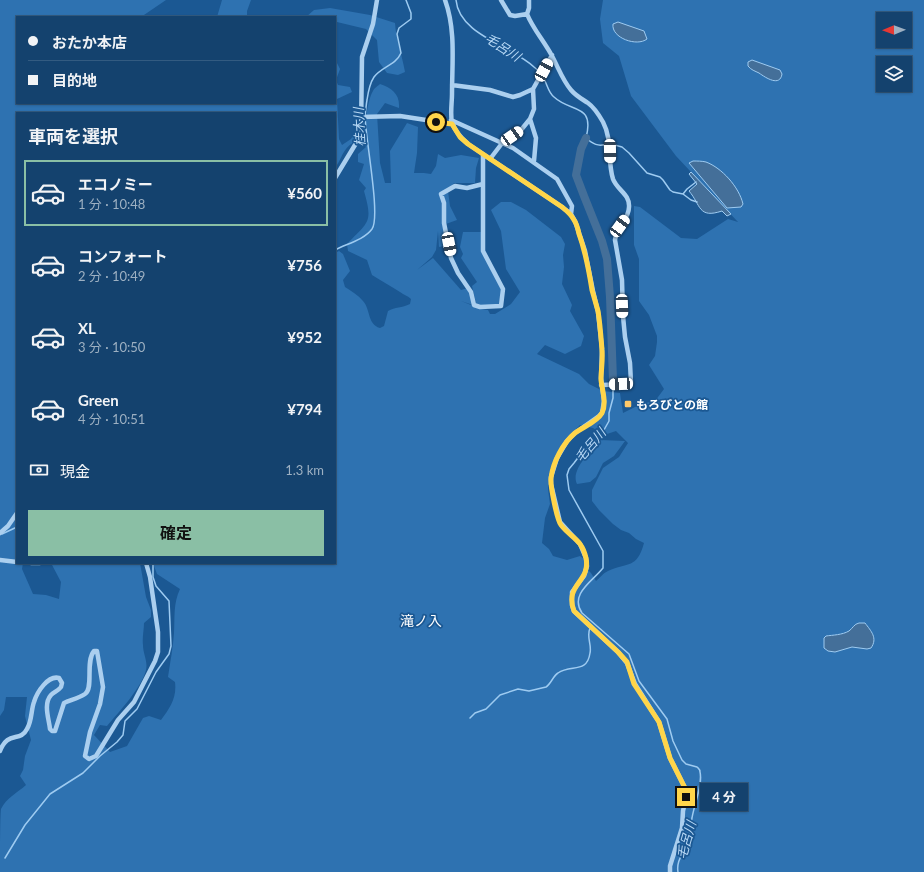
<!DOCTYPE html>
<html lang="ja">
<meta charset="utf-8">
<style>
body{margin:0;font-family:Lato,"Noto Sans JP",sans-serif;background:#1d4973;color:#f1f3f6;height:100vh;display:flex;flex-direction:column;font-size:15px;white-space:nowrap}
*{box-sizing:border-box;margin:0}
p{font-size:13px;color:#9db0c2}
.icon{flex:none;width:22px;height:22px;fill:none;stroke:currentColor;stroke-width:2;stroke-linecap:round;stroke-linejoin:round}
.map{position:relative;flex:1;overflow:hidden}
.details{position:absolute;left:16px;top:112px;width:320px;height:452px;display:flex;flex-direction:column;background:#14426e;border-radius:0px;box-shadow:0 1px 3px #0004,0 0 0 1px #335b81}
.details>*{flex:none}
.hud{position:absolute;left:16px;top:16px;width:320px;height:88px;border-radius:0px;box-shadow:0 1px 3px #0004,0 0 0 1px #335b81;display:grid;align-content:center;height:88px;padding:0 12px;background:#14426e}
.needle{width:26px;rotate:269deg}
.buttons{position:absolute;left:876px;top:12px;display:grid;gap:8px}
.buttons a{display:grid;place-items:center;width:36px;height:36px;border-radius:0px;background:#14426e;box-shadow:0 1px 3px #0004,0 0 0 1px #335b81;font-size:20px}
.end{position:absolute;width:18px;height:18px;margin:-9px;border:5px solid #ffd54a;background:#111;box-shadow:0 0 0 2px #111}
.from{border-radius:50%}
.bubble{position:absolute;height:28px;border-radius:0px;background:#14426e;box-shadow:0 1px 3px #0004,0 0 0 1px #335b81;font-size:13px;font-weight:700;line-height:28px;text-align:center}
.car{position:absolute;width:12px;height:24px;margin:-12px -6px;border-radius:5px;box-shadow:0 0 3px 1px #0007;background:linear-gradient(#fff 24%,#345 0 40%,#fff 0 76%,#345 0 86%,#fff 0)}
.hud b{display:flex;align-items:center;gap:14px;height:38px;font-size:15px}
.hud b+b{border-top:1px solid #335b81}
.hud i{width:10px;height:10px;background:#f1f3f6}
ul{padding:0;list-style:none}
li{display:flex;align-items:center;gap:12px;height:66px;margin:0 8px 6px;padding:0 4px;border:2px solid transparent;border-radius:0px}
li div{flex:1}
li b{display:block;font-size:15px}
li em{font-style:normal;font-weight:700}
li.on{border-color:#8abfa5}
li>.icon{width:36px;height:36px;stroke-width:1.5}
h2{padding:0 12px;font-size:18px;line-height:48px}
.pay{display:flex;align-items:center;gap:10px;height:44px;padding:0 12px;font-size:15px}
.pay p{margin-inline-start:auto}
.action{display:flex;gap:8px;margin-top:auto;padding:8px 12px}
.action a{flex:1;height:46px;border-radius:0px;background:#8abfa5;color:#111;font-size:16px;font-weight:700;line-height:46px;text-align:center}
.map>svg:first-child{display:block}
</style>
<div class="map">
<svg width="924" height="872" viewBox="0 0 924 872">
<rect width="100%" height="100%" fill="#1b5893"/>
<path fill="#2e72b1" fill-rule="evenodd" d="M0 0H166L141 17H17V103H335V59L340 69 336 80 338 85 350 87 352 92 337 99 339 139 342 145 351 139 357 129H359L354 142C342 149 342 159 335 168V113H17V563H23L22 569 33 594 46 595 59 599 61 582 51 563H140L146 597 151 610V617L144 623C144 630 142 638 143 645 143 654 148 661 146 670 142 687 119 712 107 726L100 725 94 735 110 752 127 746 143 718 149 716 161 720C170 708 177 698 175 682L168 677C170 663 173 648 174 633 175 617 173 604 180 589L157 574 153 563H335V286L336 285 335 253 339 251 343 254 350 271 343 280 345 287C351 291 358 295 363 301 371 310 367 324 380 328L384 326 388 311C395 307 402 308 410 304L411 299C408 296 404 295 400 292 391 286 381 281 372 275L367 260 348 251 347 244C369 221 373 223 364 191L366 188 359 180 364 164 358 162V154L366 147 362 141C365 129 367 100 373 91 374 88 378 86 380 84 392 88 400 94 399 108L385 103 377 114 380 163 385 183H391L390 151 407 123 418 127 417 153 414 173H424L431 174 436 166 438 154 445 158 461 155 479 158 476 168 475 183H454L448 191 450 206 457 220 443 225 448 245 439 247 438 231 436 250 432 257 417 270 433 258 461 290 468 288 473 305 461 301 481 309 488 310 490 314H495L511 304 520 292 506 269 501 231 491 210 501 202H511L526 210 561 237 565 244 563 255 564 267 562 284 572 305 570 311 584 336 581 346 565 354 545 345 537 354 579 374 589 384 603 391 620 393 623 413 641 404 655 401 664 389 649 365 655 356 657 342V336L649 315 639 301V259L634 245V206L640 207 681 238 697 239 728 219 738 222 676 156 631 96 619 56 603 43 600 19 603 0H924V872H0C0 862 0 814 1 809 6 798 17 793 26 785L20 776 23 770 25 756 31 740 25 716 27 697H6L4 710 0 716ZM883 19H905V41H883ZM883 63H905V85H883ZM580 425 593 428 604 435 616 431 628 443 619 457 603 468 592 490V501L599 510 613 524 621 530 629 533 636 539 644 543C637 569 628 562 608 571 603 573 600 578 596 581L591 573 584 566V559L580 556 567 560 553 556 549 549 542 543 545 518 550 504 548 489 550 470 557 453 566 439Z
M222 0H251L247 11V17H217Z
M330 8 370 15 395 23C396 40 402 55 405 72L398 75 387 73 379 62 377 40 366 29 337 22 335 23V17H306L314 10Z
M463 232H482V252L501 289 500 305H480L476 303 472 286 477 282 461 258 463 254 460 247Z
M600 440 625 441 614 456 603 463 596 477 590 482 577 484C570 470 591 451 600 440Z"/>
<path fill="#446f99" stroke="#9ecbf1" d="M618 22 644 31 647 39C637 47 611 38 613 24Z
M752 60 780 70 782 74C780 87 766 78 759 73 755 71 751 70 748 66V62Z
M693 161C697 161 702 161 706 162 722 168 739 187 743 204L741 207 727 208 689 163Z
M691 172 731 214 727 216 722 211C698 219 701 205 689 191L697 184 689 174Z
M859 623H865C871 631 878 638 871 648L867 649 852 647 835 652 828 651 824 648V638L826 636C833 635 842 635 849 631 853 628 854 624 859 623Z"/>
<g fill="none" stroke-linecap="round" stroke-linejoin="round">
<path stroke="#9ecbf1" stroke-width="1.5" d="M456 0C459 35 512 46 534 67 538 70 542 75 544 79 548 86 548 92 554 97 571 113 595 103 586 138 593 144 598 147 607 144
M611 144 622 147 629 153 647 173 660 177 663 180 670 190 673 192 683 194 691 200 697 202
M683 194 687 189 696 182
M335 250C346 244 364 240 372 229 381 216 365 137 365 115 366 110 366 105 367 100 368 93 370 83 374 77 381 67 396 65 401 53L397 34 399 28 411 19V13L406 0
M613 380V398L609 413V421L600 437 580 455 574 463 569 469 567 475 569 490 603 551V568C593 581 569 594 582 613L629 654 639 681 667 719 673 741 682 760 686 764 697 767C699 769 700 769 700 772 703 784 694 805 692 818 690 826 690 835 687 843 684 853 676 860 678 872
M2 534 17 527
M470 718 475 713 486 709 500 695 518 689 529 691 546 687C551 684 553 676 558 673 571 664 587 674 590 653 592 644 586 637 590 628
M5 858 25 825 50 794 83 773 100 756 117 742 123 735 125 721 137 709 156 672 169 654 171 646 169 601 156 586 153 577V563"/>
<path stroke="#446f99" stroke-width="8" d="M586 138 581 149 576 175 584 196 602 241 607 259 610 297 613 380"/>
<path stroke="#abcfef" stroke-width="4.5" d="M445 0C456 30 452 63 452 94 452 103 450 114 452 122 455 132 461 138 468 144L562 207 571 214 575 221 585 251 593 291 598 312 602 349 601 378 604 401 602 413 599 416 575 433 567 441 557 458 551 477V484L560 522 580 544 586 558 587 566 584 576 572 592V605L574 611 618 652 627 663 635 684 659 722 670 758 685 788 686 797 683 811 682 828 670 866V872
M501 0 510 15 515 16 527 14
M529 0V8L527 14C533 29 544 41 552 56 558 67 563 81 571 90 576 96 582 99 588 103 595 108 599 115 603 122 613 141 607 160 613 179 617 190 630 194 629 207 629 220 616 227 615 240L622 280 623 316 625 337 630 363 631 383V384L601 385
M452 85 490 90 513 97 520 95 533 89 552 55
M361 117 400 116 452 124
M530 119 536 138 534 161
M451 120 513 148 557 179 572 206 571 214
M490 159 503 142 521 130 530 119 534 109 533 89
M335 178 358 140 361 131 362 57 373 24 377 0
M483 184V251L503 289 501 306 480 307 474 305 471 292 458 273 451 258 444 223V203L441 194 455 186 467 188Z
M483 184V155
M0 533 8 526 17 513
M0 560 17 562
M31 563H40
M0 751C8 730 20 743 27 729 32 721 31 710 34 702 37 692 48 675 59 678L62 683 61 687C58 691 54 692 51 695 43 704 49 719 50 729L52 731H55L64 703C71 700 79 698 85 694 94 688 85 662 94 651H97L103 687 100 704 90 732 85 756 89 759 96 756 118 720 134 702 155 661 158 652V632L150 577 146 563"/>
</g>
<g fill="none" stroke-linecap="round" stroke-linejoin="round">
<path stroke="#ffd54a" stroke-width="5" d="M436 122 452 124 460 137 468 144 562 207C567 211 571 214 574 220 577 224 578 229 579 234 586 253 589 271 592 290 594 297 596 304 598 311 600 323 601 337 602 350 603 360 601 370 601 380 602 390 607 403 602 413 597 422 583 427 575 433 563 443 553 462 551 478 550 485 557 520 561 525 571 538 582 539 586 558 591 582 564 584 574 611L618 652 627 662 634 684 659 722 670 758 685 788 686 797"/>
</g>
<rect fill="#ffc969" stroke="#1b5893" stroke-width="1.5" x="624" y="400" width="8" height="8" rx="2"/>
<g text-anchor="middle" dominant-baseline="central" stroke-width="3.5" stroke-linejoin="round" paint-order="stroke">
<g font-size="12" font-weight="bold" fill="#fff" stroke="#1b5893" text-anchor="start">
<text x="636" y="404">もろびとの館</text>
</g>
<g font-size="13" font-style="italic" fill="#b8d9f6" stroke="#1b5893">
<text transform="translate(503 47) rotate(33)">毛呂川</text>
<text transform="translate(359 127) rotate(-93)">桂木川</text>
<text transform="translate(590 445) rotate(-49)">毛呂川</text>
<text transform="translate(686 840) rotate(-74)">毛呂川</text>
</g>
<g font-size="14" fill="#fff" stroke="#1b5893">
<text x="421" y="620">滝ノ入</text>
</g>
</g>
</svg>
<div class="buttons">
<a><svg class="needle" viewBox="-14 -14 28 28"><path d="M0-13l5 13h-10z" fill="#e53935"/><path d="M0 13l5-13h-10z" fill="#9db0c2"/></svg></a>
<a><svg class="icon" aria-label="layers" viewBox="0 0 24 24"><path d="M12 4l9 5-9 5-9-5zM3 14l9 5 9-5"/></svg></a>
</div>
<i class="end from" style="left:436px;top:122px"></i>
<i class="end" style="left:686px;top:797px"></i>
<div class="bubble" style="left:700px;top:783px;width:48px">4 分</div>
<i class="car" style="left:544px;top:70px;rotate:28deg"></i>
<i class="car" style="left:512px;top:136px;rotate:56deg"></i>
<i class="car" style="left:610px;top:151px;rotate:179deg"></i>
<i class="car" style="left:620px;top:226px;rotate:36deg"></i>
<i class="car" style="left:449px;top:244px;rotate:169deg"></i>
<i class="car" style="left:622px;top:306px;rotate:178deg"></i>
<i class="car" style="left:621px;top:384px;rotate:267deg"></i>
<div class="hud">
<b><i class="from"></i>おたか本店</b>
<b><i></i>目的地</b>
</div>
<section class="details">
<h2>車両を選択</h2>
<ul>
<li class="on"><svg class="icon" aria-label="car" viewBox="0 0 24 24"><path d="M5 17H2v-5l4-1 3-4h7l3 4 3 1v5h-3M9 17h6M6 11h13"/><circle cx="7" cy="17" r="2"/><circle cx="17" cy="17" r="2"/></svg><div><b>エコノミー</b><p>1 分 · 10:48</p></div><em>¥560</em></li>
<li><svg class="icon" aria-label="car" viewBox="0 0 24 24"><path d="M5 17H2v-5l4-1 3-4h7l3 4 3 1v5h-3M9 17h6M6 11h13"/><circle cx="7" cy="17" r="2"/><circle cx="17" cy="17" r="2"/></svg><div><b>コンフォート</b><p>2 分 · 10:49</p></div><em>¥756</em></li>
<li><svg class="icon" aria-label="car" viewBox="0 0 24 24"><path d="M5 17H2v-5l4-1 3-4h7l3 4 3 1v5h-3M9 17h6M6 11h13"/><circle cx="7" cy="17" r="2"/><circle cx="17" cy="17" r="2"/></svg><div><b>XL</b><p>3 分 · 10:50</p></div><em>¥952</em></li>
<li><svg class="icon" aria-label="car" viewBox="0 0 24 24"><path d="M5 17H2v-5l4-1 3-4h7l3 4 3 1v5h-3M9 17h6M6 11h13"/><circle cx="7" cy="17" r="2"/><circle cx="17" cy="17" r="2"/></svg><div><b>Green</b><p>4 分 · 10:51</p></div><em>¥794</em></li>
</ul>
<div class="pay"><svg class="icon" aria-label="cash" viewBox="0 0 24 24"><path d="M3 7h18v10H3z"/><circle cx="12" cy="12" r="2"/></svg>現金<p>1.3 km</p></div>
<div class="action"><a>確定</a></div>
</section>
</div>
